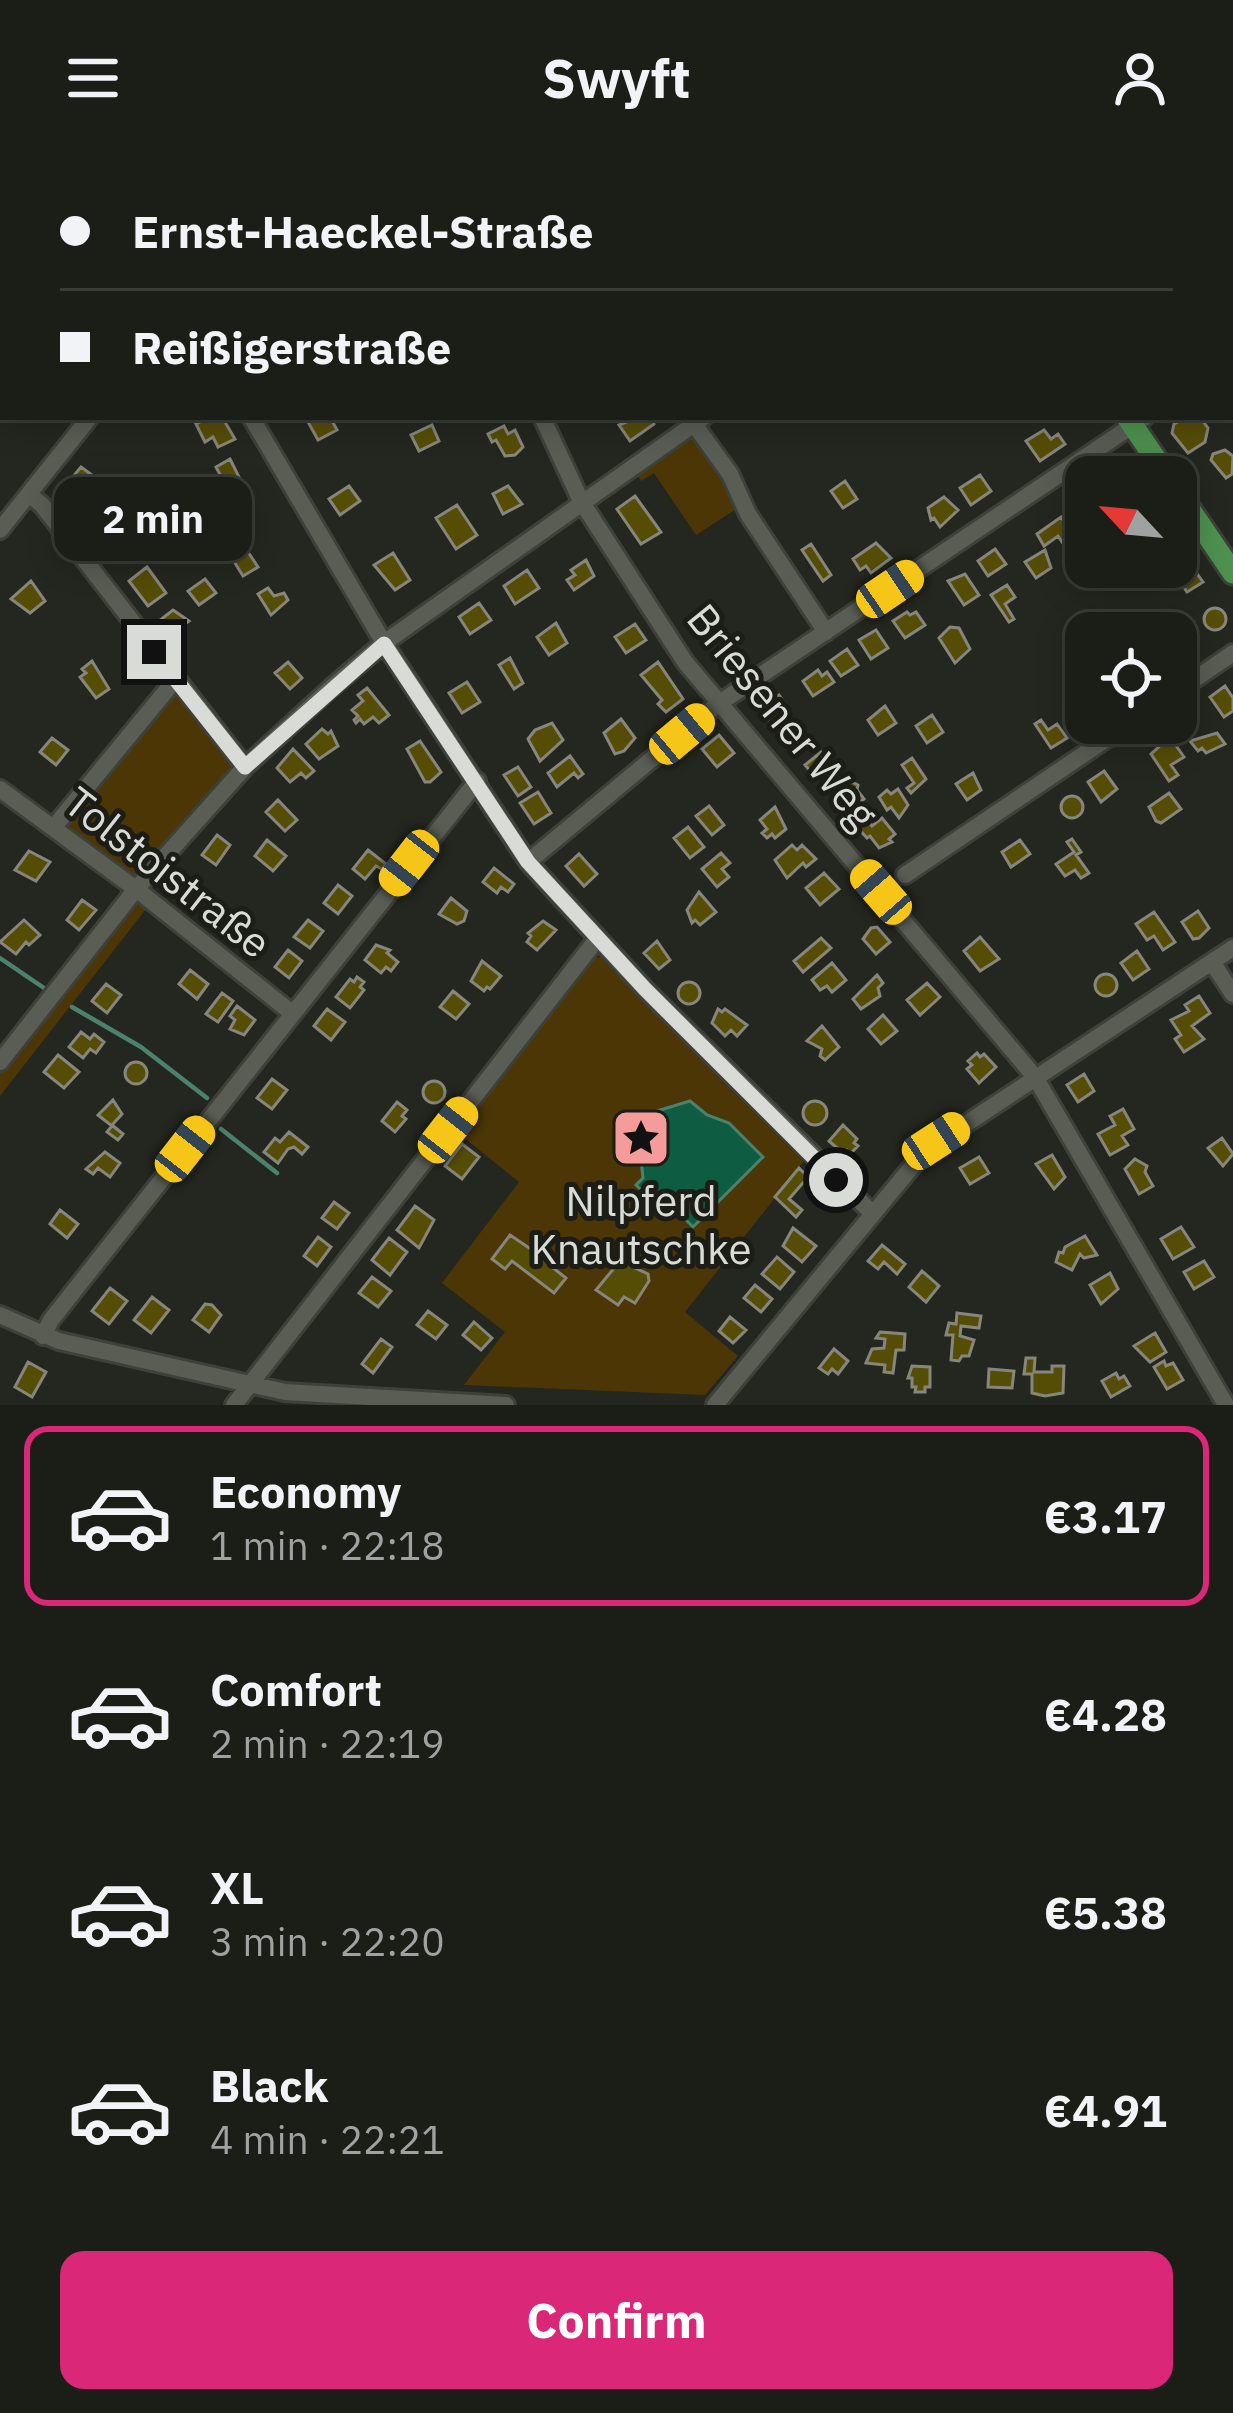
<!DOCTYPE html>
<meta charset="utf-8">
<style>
body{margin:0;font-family:"IBM Plex Sans",sans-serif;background:#282a24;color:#f1f3f6;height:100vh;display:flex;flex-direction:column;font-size:45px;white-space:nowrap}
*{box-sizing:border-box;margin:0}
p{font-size:39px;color:#a0a2a1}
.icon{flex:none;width:66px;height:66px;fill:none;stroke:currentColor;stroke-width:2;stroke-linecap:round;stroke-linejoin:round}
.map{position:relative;height:1249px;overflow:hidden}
.side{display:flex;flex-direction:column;background:#1b1d17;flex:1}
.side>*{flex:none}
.top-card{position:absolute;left:0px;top:0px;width:1233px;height:264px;box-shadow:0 6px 30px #0003,0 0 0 3px #393b36;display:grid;align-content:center;height:264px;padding:0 60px;background:#1b1d17}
.needle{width:78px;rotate:296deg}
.controls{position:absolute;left:1065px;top:300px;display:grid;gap:24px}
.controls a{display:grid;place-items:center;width:132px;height:132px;border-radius:24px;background:#1b1d17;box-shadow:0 6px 30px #0003,0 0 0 3px #393b36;font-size:60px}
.end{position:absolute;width:54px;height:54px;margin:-27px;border:15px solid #d9dbd6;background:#111;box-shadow:0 0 0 6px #111}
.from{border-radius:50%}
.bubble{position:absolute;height:84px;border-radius:24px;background:#1b1d17;box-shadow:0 6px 30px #0003,0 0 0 3px #393b36;font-size:39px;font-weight:800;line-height:84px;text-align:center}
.car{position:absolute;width:36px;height:72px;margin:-36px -18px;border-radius:15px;box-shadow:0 0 9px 3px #0007;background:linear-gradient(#f5c518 24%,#345 0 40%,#f5c518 0 76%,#345 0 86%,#f5c518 0)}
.top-card b{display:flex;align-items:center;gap:42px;height:114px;font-size:45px}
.top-card b+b{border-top:3px solid #393b36}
.top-card i{width:30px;height:30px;background:#f1f3f6}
ul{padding:21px 0 0;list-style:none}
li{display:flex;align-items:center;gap:36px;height:180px;margin:0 24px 18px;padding:0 36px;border:6px solid transparent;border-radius:24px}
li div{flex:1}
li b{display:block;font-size:45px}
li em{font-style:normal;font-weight:800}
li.active{border-color:#db2777}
li>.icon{width:108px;height:108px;stroke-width:1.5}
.primary-button{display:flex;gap:24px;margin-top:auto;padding:24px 60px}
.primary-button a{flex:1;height:138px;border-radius:24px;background:#db2777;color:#fff;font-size:48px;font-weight:800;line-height:138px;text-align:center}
header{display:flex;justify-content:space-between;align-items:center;height:156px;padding:0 60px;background:#1b1d17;font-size:54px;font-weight:800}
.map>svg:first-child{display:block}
</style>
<header><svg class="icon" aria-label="menu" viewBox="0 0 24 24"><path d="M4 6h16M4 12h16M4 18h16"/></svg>Swyft<svg class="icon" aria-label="person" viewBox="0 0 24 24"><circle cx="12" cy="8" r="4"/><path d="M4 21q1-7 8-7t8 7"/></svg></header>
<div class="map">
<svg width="1233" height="1249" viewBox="0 0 1233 1249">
<rect width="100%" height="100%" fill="#24271f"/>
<path fill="#4c3606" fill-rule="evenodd" d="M696 279 741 350 696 379 654 317 641 325 635 315 686 280Z
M171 532 231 604V617L136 724 60 668Z
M135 745 146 753 0 940V917Z
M604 800 650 850 807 1001 685 1156 738 1200 705 1239 464 1229 505 1176 442 1127 519 1026 458 977 592 803ZM689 945 707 959 729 967 636 1029 643 1023 641 1004 656 986 662 968Z"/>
<path fill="#0e5c42" stroke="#4b826e" stroke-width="3" d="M690 945 707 959 729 967 763 1001 693 1071 658 1036 650 1042 636 1029 643 1022 641 1004 632 998 642 987 656 985 662 968 657 955Z"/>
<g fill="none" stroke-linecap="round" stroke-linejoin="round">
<path stroke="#4b826e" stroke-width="4.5" d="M0 802 44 832
M72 851 141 891 207 942
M221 973 277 1017"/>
</g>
<path fill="#554d06" stroke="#86867c" stroke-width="3" d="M222 261 235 283 218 291 213 281 205 286 196 268 210 261Z
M312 261H330L337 274 318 284 307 264Z
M639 261H653L654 268 630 285 619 269Z
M1188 261H1200L1208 272 1205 286 1188 297 1172 277 1174 268Z
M432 269 439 285 419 295 411 279Z
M504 270 508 278 515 274 523 291 515 299 505 300 496 284 492 286 488 278Z
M1044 274 1051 283 1058 278 1065 288 1040 305 1026 285Z
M1225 294 1233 300 1232 318 1226 322 1211 304 1213 298Z
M230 303 240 323 221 333 218 327 223 324 216 311Z
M81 311 96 322 79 339 66 329Z
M980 319 991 335 971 349 960 332Z
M845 325 857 343 843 352 831 335Z
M183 328 203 351 188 360 172 335Z
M168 329 190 362 173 373 151 341Z
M349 330 360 345 340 359 329 343Z
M508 330 522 348 503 358 493 338Z
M635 340 661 376 641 388 617 353Z
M944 341 958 354 940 371 934 362 931 364 928 352Z
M110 342 122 357 98 376 86 361Z
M229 348 237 370 230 374 227 369 221 372 213 357Z
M457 349 477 379 456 393 436 362Z
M137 359 156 382 141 393 123 370Z
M1061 361 1077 385 1066 392 1058 380 1044 390 1037 378Z
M876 387 891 402 871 417 866 410 860 414 853 403Z
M811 388 831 419 823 425 802 394Z
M244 390 258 411 243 420 230 399Z
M995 393 1006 408 988 420 978 405Z
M1045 394 1051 412 1036 422 1025 406Z
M393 397 410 424 395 434 374 409Z
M586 404 594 420 574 434 567 424 575 419 571 414Z
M1188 405 1203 426 1187 436 1173 415Z
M147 411 166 437 148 450 129 425Z
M527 414 539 432 515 448 504 430Z
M965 418 979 439 964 449 948 425Z
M205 423 216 437 199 449 188 435Z
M31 425 45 445 30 457 11 443Z
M1007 429 1015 441 1005 448 1014 463 1009 466 991 439Z
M268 432 274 440 284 437 288 444 271 459 258 438Z
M479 447 491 464 470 478 459 461Z
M1204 463a11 11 0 1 1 22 0a11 11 0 1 1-22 0Z
M173 454 189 465 170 479 159 465Z
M907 456 910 459 916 456 925 469 905 482 893 465Z
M556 467 567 487 549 499 537 481Z
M635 468 646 484 626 497 615 481Z
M950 471 959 472 970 493 955 507 939 482Z
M876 474 888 492 871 503 859 484Z
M847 493 858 509 841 520 830 505Z
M510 502 523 527 514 533 499 509Z
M92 505 109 533 96 542 80 521 86 517 82 513Z
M288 506 302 522 290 533 275 517Z
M658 506 683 543 666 556 658 548 662 544 641 519Z
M818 514 822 520 827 516 834 526 813 540 803 525Z
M467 526 480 546 462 557 449 537Z
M1225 530 1233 542V555L1224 561 1210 541Z
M367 532 389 559 379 567 373 561 364 568 360 563 356 567 354 564 358 560 352 554 363 545 358 539Z
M779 539 789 553 770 567 760 552Z
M885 550 896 567 878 579 868 564Z
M932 559 943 576 927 587 916 570Z
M621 563 635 582 624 595 615 598 604 577Z
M1041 564 1048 574 1057 568 1067 582 1051 592 1035 568Z
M552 567 563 584 540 605 528 583 535 574Z
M322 573 328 578 331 575 338 590 319 603 306 588Z
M1217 577 1225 588 1206 597 1202 592 1198 595 1190 585Z
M719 579 734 597 717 611 702 593Z
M1170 581 1184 601 1171 609 1178 619 1169 625 1151 598Z
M52 582 68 594 56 609 40 596Z
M420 585 441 616 430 626H425L407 593Z
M293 593 314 615 306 622 301 617 290 626 277 612Z
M821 596 833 610 817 623 805 609Z
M570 600 583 618 578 622 574 617 557 631 548 617Z
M912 602 926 623 911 637 907 632 914 627 902 609Z
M518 611 531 631 518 640 504 619Z
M1104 615 1117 633 1101 646 1088 626Z
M973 617 981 634 967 644 956 628Z
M850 625 858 629 857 634 864 643 846 658 834 644Z
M898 633 908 649 899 662 891 651 887 654 879 641 887 634 891 638Z
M538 636 551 657 534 668 520 647Z
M1169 637 1181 653 1161 667 1156 665 1149 651Z
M1061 651a11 11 0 1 1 22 0a11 11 0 1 1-22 0Z
M278 644 297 664 285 675 266 656Z
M709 650 724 669 712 679 696 660Z
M775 651 786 673 775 682 772 678 767 682 762 677 767 673 760 664Z
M865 661 872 670 882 662 895 678 889 683 892 686 879 692 870 680 867 682 855 669Z
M688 671 704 691 690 702 674 682Z
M217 679 230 689 216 709 202 699Z
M1072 683 1081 696 1076 699 1089 717 1081 722 1075 714 1065 720 1056 708 1074 696 1067 686Z
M267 684 286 700 273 715 255 700Z
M1020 684 1030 698 1011 711 1002 696Z
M792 689 797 694 802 689 816 703 806 711 803 707 787 722 775 704Z
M368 694 386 708 382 713 376 710 365 723 353 713Z
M29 695 50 706 36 725 15 714Z
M721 697 730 707 722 713 729 721 717 731 702 713Z
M579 698 597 718 584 730 566 710Z
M494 712 514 728 508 736 501 731 497 737 483 726Z
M824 717 839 733 820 749 806 732Z
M338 729 352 740 338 758 324 747Z
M699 736 716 756 700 769 695 764 692 767 687 754Z
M451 742 467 755 464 765 457 768 439 758Z
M82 744 96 754 79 774 67 764Z
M1198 755 1209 772 1199 782 1193 783 1182 766Z
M1154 756 1175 786 1163 794 1154 780 1147 784 1136 768Z
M24 764 40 779 29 789 26 786 16 798 0 786Z
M308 764 323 775 310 792 294 781Z
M543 765 556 774 537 794 527 786 531 780 528 777Z
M877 771 890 786 876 798 863 783 871 772Z
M980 781 999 803 980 815 964 795Z
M821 782 831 792 803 816 794 805Z
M657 785 670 804 659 813 644 797Z
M376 789 390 794 387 797 398 806 391 815 386 811 381 817 365 804Z
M288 794 302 805 289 822 275 811Z
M1137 795 1149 813 1133 824 1121 807Z
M482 805 501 820 490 833 487 831 484 835 471 825Z
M832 807 846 824 832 836 827 830 820 834 812 824Z
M190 814 208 828 197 843 179 828Z
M1095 829a11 11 0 1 1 22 0a11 11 0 1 1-22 0Z
M877 819 883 827 878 832 880 840 861 853 853 843Z
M357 821 364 826 360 831 364 834 350 852 336 841 350 823 354 826Z
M678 837a11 11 0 1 1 22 0a11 11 0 1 1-22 0Z
M927 827 940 841 920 859 907 844Z
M106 828 121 839 107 857 92 845Z
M453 835 469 848 456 863 440 851Z
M222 837 233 845 218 866 206 858Z
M1199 840 1210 857 1192 870 1204 883 1184 896 1175 883 1181 879 1171 864 1189 855 1185 849Z
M237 850 255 864 244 879 230 873 235 864 230 860Z
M327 853 345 866 331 884 314 870Z
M718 853 722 856 725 853 747 869 737 880 731 874 725 880 712 867Z
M883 859 897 875 881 888 868 873Z
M822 870 839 891 825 904 820 900 822 893 807 885Z
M81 876 90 883 94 878 104 886 96 897 90 893 83 902 69 891Z
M977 897 980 901 984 898 996 911 979 927 967 913 972 909 968 905Z
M58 899 79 916 64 932 44 916Z
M125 917a11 11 0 1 1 22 0a11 11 0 1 1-22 0Z
M1084 918 1094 935 1078 946 1067 929Z
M272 923 287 934 272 953 257 942Z
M423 936a11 11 0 1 1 22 0a11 11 0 1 1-22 0Z
M113 944 122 958 112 969 123 978 118 984 107 976 112 970 98 959Z
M803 957a12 12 0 1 1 24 0a12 12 0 1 1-24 0Z
M397 946 407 954 402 960 406 963 395 976 382 965Z
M1123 953 1134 973 1122 980 1128 989 1110 999 1098 978 1115 969 1110 960Z
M843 969 857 983 854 987 858 990 851 997 847 994 844 998 829 985Z
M289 976 308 991 302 998 294 991 288 993 278 1007 264 996 275 982 280 986Z
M1222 982 1233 998 1223 1010 1208 992Z
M462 988 479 1001 462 1023 445 1010Z
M105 996 120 1007 110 1021 98 1012 93 1018 86 1013Z
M1052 999 1065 1021 1054 1033 1036 1008Z
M979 1001 989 1017 970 1028 960 1012Z
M1135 1003 1147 1010 1145 1016 1153 1030 1139 1038 1125 1013Z
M799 1012 808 1021 789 1043 802 1054 796 1061 775 1041Z
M334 1046 349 1057 337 1073 322 1062Z
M415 1050 434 1064 419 1092 397 1074Z
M60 1054 78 1068 67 1082 50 1068Z
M1181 1071 1194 1091 1173 1103 1161 1083Z
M793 1072 816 1090 802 1106 783 1090Z
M510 1079 550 1106 548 1108 566 1122 554 1137 512 1105 505 1113 492 1103Z
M1085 1080 1097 1099 1084 1102 1080 1098 1072 1114 1056 1106 1059 1096 1063 1097 1065 1091Z
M318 1081 331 1091 317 1110 304 1100Z
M389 1082 407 1096 390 1119 372 1104Z
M882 1089 905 1108 897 1118 884 1106 878 1113 868 1105Z
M777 1101 794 1116 780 1133 762 1118Z
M620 1105 648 1118 649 1125 635 1147 624 1141 618 1149 596 1134Z
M1204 1105 1214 1121 1194 1133 1184 1116Z
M922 1115 939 1130 926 1146 909 1131Z
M1110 1117 1118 1133 1101 1148 1090 1129Z
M372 1121 391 1135 378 1151 359 1137Z
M755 1129 772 1143 761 1156 744 1142Z
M110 1132 127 1145 109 1168 92 1155Z
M152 1141 169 1154 151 1177 134 1164Z
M205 1148 212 1149 221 1159 209 1176 193 1164Z
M428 1155 447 1169 436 1183 417 1169Z
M957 1157 981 1160 979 1172 961 1170 960 1180 974 1184 969 1200H962L959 1205 951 1204 953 1179H946L949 1167 956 1168Z
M730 1161 746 1174 733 1187 719 1175Z
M474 1166 492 1182 481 1194 463 1179Z
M880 1176 905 1178 904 1194H896L893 1217 884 1216 885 1209 866 1207 872 1193 884 1192 885 1183 876 1182Z
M1155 1177 1166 1196 1150 1206 1134 1190Z
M381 1183 392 1191 373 1217 362 1208Z
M834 1193 848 1205 838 1218 832 1213 828 1218 819 1212Z
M1026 1202H1035L1034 1216H1052V1210H1064L1063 1237 1045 1240 1032 1237V1218H1024Z
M1164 1205 1166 1210 1173 1207 1183 1224 1167 1233 1154 1211Z
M28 1206 46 1216 32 1241 15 1231Z
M912 1210 930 1211V1231H925V1236H915L916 1231H912V1222H908Z
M989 1213 1014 1215 1012 1232 988 1231Z
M1116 1217 1119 1223 1124 1220 1130 1230 1111 1241 1102 1225Z"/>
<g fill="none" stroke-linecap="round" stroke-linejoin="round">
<defs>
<path id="minor" d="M112 0 113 3
M424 0 425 3
M22 3 24 0
M559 3 564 0
M1091 3 1095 0
M3 26V29
M0 195 3 197
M1230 204 1233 202
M251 261 384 487 528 706 645 833 873 1058
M542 261 581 345 685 506 1035 921 1226 1249
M694 268 730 318 748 358 826 476
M29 338 42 349 245 611
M0 374 90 261
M1176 536 1233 497
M0 633 136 733 292 857
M54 671 175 524
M528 706 718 548 1145 261
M905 719 1130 567
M1212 806 1233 838
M0 906 136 733 245 611 332 531 384 487 704 261
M0 1159 59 1185 285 1236 506 1249
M43 1180 51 1164 477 625
M234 1249 597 783
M715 1249 925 995 1233 792"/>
<path id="major" d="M951 0 953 3
M1127 261 1168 321
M1176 333 1233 417"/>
</defs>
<use href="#minor" stroke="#3e413a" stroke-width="22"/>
<use href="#major" stroke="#3e413a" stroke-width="27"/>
<use href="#minor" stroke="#595d54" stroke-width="16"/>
<use href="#major" stroke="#4e914f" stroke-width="21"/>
</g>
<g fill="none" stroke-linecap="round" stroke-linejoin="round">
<path stroke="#d9dbd6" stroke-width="15" d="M154 496 245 611 384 488 528 706 645 833 836 1024"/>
</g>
<defs>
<symbol id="sight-square" viewBox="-11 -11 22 22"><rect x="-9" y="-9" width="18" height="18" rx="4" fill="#f59b99" stroke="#1b1d16"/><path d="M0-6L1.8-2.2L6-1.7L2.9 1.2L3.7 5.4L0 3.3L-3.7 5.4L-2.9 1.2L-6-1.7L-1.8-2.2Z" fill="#111"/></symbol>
</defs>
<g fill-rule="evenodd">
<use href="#sight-square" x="608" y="949" width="66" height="66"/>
</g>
<g text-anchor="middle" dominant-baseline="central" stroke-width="10" stroke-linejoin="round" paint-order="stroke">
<g font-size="42" fill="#d9dbd6" stroke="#1b1d16">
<text transform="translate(783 560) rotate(51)">Briesener Weg</text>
<text transform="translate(168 716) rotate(38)">Tolstoistraße</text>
</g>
<g font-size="42" fill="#d9dbd6" stroke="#1b1d16">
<text x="641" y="1044">Nilpferd<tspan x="641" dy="48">Knautschke</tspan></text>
</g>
</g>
</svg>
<div class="controls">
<a><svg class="needle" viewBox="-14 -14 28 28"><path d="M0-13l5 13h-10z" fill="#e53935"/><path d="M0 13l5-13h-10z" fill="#a0a2a1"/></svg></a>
<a><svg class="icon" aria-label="locate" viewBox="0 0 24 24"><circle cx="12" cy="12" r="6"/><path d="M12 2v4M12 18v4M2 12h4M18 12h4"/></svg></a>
</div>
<i class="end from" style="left:836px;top:1024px"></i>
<i class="end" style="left:154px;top:496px"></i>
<div class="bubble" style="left:54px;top:321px;width:198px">2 min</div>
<i class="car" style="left:890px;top:433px;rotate:56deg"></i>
<i class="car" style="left:682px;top:578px;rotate:50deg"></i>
<i class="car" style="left:409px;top:707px;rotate:218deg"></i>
<i class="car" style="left:881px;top:736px;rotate:319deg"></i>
<i class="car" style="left:448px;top:974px;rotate:38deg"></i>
<i class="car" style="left:936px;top:985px;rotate:57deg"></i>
<i class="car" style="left:185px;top:993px;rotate:38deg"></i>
<div class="top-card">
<b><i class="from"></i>Ernst-Haeckel-Straße</b>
<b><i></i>Reißigerstraße</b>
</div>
</div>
<section class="side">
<ul>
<li class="active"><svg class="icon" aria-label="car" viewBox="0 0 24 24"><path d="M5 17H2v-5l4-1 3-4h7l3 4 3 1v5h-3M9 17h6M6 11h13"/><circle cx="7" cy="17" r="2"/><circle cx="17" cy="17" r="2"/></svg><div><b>Economy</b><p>1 min · 22:18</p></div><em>€3.17</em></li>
<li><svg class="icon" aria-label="car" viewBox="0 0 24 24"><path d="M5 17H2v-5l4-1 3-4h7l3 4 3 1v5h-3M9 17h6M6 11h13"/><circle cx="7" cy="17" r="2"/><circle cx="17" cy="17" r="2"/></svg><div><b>Comfort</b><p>2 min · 22:19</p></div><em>€4.28</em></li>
<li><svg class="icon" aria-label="car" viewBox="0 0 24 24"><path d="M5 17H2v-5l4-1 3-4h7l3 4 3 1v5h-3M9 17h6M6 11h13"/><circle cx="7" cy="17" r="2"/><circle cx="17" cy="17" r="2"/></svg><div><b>XL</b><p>3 min · 22:20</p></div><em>€5.38</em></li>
<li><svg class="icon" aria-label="car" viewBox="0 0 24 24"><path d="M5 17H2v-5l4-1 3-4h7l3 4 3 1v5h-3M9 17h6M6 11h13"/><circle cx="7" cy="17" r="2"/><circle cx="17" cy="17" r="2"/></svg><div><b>Black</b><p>4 min · 22:21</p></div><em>€4.91</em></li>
</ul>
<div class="primary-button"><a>Confirm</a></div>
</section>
